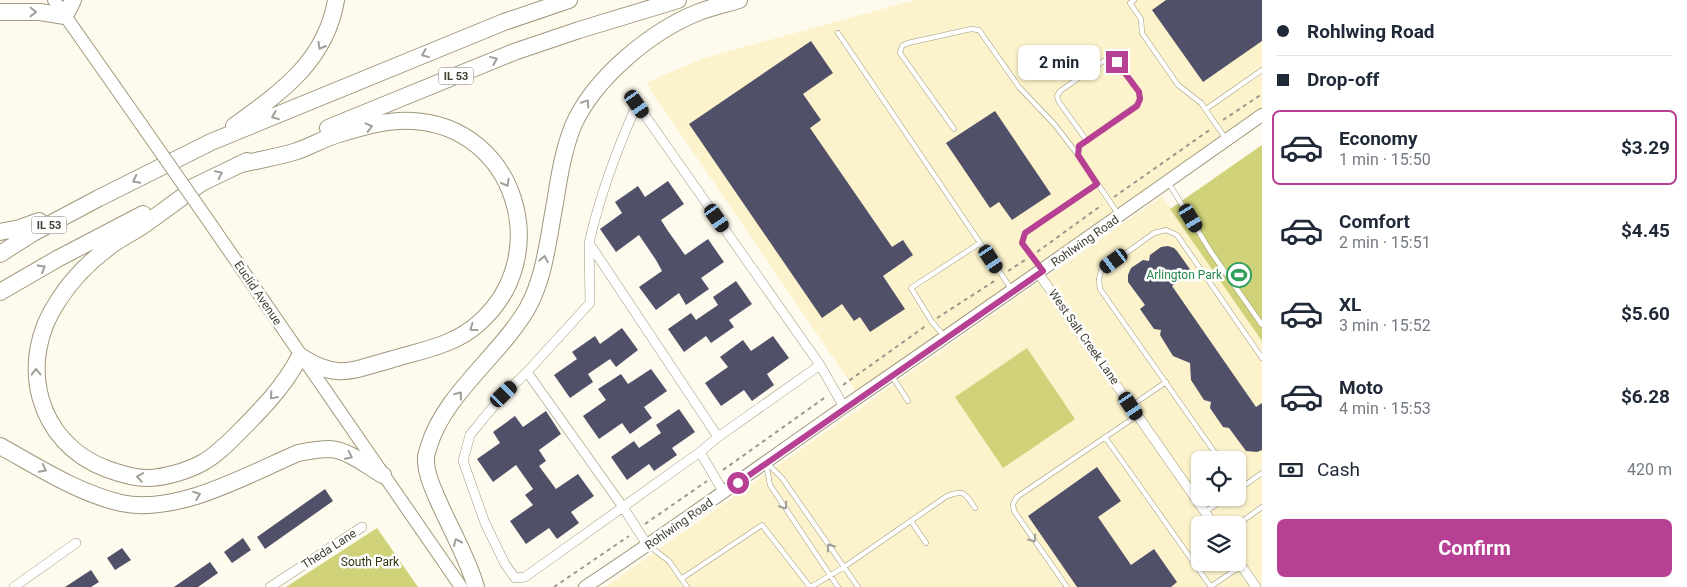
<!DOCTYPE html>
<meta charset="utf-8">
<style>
body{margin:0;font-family:Roboto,sans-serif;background:#f2f2f3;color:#1f2937;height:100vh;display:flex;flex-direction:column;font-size:19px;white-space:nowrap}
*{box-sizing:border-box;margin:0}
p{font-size:16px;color:#747a83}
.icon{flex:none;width:28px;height:28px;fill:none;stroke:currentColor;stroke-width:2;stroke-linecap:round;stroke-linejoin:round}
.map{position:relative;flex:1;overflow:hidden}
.details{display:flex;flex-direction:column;background:#fff;width:425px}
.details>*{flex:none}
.hud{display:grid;align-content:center;height:110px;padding:0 15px;background:#fff}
.tools{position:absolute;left:1191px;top:451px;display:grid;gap:10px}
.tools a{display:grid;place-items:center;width:55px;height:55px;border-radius:8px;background:#fff;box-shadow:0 1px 4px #0004;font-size:25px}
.end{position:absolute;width:22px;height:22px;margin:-11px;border:6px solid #b74095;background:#fff;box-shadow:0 0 0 2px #fff}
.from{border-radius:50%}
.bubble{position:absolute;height:35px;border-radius:8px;background:#fff;box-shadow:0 1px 4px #0004;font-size:16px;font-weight:700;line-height:35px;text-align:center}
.car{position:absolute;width:15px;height:30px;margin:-15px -8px;border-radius:6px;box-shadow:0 0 4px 1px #0007;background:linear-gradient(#222 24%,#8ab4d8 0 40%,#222 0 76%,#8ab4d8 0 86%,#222 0)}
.hud b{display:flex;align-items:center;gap:18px;height:48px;font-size:19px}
.hud b+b{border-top:1px solid #e0e1e3}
.hud i{width:12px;height:12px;background:#1f2937}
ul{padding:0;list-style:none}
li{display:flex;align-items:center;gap:15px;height:75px;margin:0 10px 8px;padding:0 5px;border:2px solid transparent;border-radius:8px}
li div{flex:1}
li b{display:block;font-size:19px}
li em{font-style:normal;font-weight:700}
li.selected{border-color:#b74095}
li>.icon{width:45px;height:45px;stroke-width:1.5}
.pay{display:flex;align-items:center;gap:12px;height:55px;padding:0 15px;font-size:19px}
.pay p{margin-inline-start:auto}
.cta{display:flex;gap:10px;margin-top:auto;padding:10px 15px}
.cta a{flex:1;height:58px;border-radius:8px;background:#b74095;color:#fff;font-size:20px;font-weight:700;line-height:58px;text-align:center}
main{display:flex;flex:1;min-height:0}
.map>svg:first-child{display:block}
</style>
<main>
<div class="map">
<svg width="1262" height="587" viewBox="0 0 1262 587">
<rect width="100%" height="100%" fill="#fefbee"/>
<path fill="#fcf2cb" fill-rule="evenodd" d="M915 0H1262V115L860 397 646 83 704 58Z
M1162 196 1262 341V587H605ZM1200 460H1238V498H1200ZM1200 525H1238V562H1200Z"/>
<path fill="#cfd278" d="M1262 145V341L1170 209Z
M1027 348 1075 419 1003 468 955 397Z
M377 528 418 587H286Z"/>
<path fill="#515069" d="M1166 0H1262V41L1203 82 1152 10Z
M811 41 833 73 803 94 821 120 810 128 892 247 903 240 913 255 883 276 905 309 870 332 860 317 854 321 842 304 822 318 689 124Z
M995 111 1051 194 1012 220 999 202 990 208 946 143Z
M668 181 684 204 661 220 668 231 685 255 708 239 724 262 701 278 709 289 686 305 679 293 656 310 639 287 662 271 656 260 639 235 616 252 600 229 622 213 615 202 638 186 645 197Z
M1168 246 1174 248 1177 251 1192 272 1172 286 1256 407 1262 403V450L1257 452 1246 451 1229 428 1223 427 1210 408 1211 402 1204 400 1191 380 1190 363 1173 356 1160 335 1161 330 1154 329 1140 309 1145 305 1128 282V275L1131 268 1143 260 1149 261 1150 255 1161 247Z
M736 281 752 304 729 320 734 327 711 343 706 336 684 352 668 329 691 313 696 320 718 305 713 297Z
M622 328 638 350 616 367 610 359 588 374 593 382 570 398 554 375 577 359 572 352 595 336 600 344Z
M773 336 789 358 767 374 774 385 752 401 744 390 721 406 705 383 728 367 720 357 743 340 751 351Z
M651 369 667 391 644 407 652 418 630 434 622 423 599 439 583 416 606 400 598 389 621 374 628 384Z
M679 409 695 432 672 448 677 455 654 471 649 464 627 480 611 457 634 441 639 448 661 433 656 425Z
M546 411 561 434 539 450 546 461 539 466 556 489 578 474 594 496 571 512 579 523 557 539 549 528 526 544 510 521 533 505 525 495 533 489 516 465 493 482 477 459 500 443 493 432 515 416 523 427Z
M1097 467 1121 501 1098 517 1131 565 1154 549 1177 582 1171 587H1077L1028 516Z
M325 489 333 501 265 549 257 537Z
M243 538 251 550 232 563 224 552Z
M122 548 131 560 115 570 107 558Z
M210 562 218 573 198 587H174Z
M91 570 99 582 91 587H65Z"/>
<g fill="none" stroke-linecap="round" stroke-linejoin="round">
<defs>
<path id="lane" d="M1134 0 1130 3 1141 19 1142 33 1178 85 1201 103 1226 139
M838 33 1012 290
M1206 109 1262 70
M954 129 900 53 902 46 908 43 971 29 979 30 1019 87 1055 125 1078 155
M1087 141 1059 102 1057 96 1060 91 1108 58H1113L1139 92 1140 99 1137 105 1079 146 1078 155 1119 215
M1168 182 1211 252 1262 325
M1041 268 1022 243 1025 233 1097 184
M944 336 932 322 911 288 980 243
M892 376 908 401
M1131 406 1166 382
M1105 437 1211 587
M1220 460 1100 289 1099 279 1101 271 1154 233 1166 230 1177 235 1262 358
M767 463 782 478 858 587
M766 464 770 485 838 587
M1238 490 1262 473
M1205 512 1226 498
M911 521 926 543
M1237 525 1262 507
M649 546 669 561 687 587
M681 579 762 525 810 587
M811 587 844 567 947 496C965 489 965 494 975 508
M1067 587 1014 511 1013 504 1017 497 1138 415
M1210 587 1241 566"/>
<path id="street" d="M637 104C617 149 600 195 589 243L718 437
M637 104 820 365 844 407
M589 243 590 303 527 372 504 394 483 419 470 435 463 461 485 523 505 564 515 578 525 577 700 452 718 437 820 365
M1039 274 1214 525
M527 372 623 507 648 546
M700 452 724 493
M1238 561 1256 587
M14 587 76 543
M270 587 362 527"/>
<path id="secondary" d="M54 0 141 124
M212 226 461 587
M585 587C673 529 758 467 844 407 984 311 1123 213 1262 115"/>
<path id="highway" d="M0 12H40L65 16 73 0
M234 126C281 92 326 61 336 0
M328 128 514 52 579 30 678 0
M200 184C182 197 165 210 148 222 138 230 126 235 116 242 93 258 73 277 58 301 17 361 36 443 107 469 118 473 136 478 147 478 164 478 187 471 202 463 215 456 226 445 237 434 261 410 284 387 300 356 337 381 353 370 393 359 423 350 455 345 479 323 555 256 516 127 413 121 389 119 362 127 339 134 325 138 311 146 297 151 278 157 258 160 238 165
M191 188 247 161
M0 232 20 228 39 221
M0 254 33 233 99 198 211 142 504 22 569 0
M0 292 57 259 143 214
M0 446C38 467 78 493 121 503 177 515 247 475 298 453 308 451 319 449 330 449 348 450 367 466 383 475
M476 587C468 560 453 533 441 507 435 493 425 474 426 457 426 454 428 450 429 446 444 395 500 355 527 309 545 277 548 239 555 203 559 178 563 151 573 126 594 78 651 31 699 12 712 7 726 4 739 0"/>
</defs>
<use href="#lane" stroke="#9f987b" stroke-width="5.5"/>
<use href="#street" stroke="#9f987b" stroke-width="10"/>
<use href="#secondary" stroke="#9f987b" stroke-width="14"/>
<use href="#highway" stroke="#9f987b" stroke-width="18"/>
<path stroke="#9b988b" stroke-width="2" stroke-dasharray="4 4" stroke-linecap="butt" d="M1223 120 1262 94
M1114 197 1211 129
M1037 252 1102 205
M1008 271 1025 260
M937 318 996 280
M843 385 927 325
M723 470 827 396
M645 524 707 481
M554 587 629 536"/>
<use href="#lane" stroke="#fff" stroke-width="4.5"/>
<use href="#street" stroke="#fff" stroke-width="9"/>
<use href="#secondary" stroke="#fff" stroke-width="12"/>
<use href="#highway" stroke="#fff" stroke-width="16"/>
<defs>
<path id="secondary-bridge" d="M141 124 212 226"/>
</defs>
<use href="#secondary-bridge" stroke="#9f987b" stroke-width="14" stroke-linecap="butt"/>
<use href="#secondary-bridge" stroke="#fff" stroke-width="12"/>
</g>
<defs><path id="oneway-chevron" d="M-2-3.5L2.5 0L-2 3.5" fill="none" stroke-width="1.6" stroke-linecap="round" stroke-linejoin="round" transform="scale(1.25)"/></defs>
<g stroke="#a09e98">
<use href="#oneway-chevron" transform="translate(33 12) rotate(1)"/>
<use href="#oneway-chevron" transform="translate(321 46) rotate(120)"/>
<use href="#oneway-chevron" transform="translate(425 54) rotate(158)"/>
<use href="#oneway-chevron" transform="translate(494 60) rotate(-22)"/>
<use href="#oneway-chevron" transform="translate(586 103) rotate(-57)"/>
<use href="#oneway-chevron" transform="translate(275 116) rotate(158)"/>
<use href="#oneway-chevron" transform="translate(369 127) rotate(-14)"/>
<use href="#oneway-chevron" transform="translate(219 174) rotate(-26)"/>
<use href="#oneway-chevron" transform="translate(136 180) rotate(153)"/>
<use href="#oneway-chevron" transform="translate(506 183) rotate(62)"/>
<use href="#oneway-chevron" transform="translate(544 259) rotate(-79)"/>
<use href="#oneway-chevron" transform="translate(42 268) rotate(-30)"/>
<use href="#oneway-chevron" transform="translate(473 328) rotate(144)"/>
<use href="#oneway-chevron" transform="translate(36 372) rotate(-91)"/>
<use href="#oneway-chevron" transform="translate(459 395) rotate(-51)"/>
<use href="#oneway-chevron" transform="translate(273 396) rotate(131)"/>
<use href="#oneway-chevron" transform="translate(349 456) rotate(26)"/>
<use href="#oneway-chevron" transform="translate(43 469) rotate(28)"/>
<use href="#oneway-chevron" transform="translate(140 477) rotate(-171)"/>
<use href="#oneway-chevron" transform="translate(197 495) rotate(-20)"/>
<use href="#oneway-chevron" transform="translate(784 506) rotate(56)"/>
<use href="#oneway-chevron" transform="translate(1033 539) rotate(55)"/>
<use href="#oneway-chevron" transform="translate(457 542) rotate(-114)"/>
<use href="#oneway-chevron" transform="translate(830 547) rotate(-125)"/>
</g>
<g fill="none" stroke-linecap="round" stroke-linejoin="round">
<path stroke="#b74095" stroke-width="6" d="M738 483 1043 271 1022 243 1025 233 1097 184 1078 155 1079 146 1137 106 1140 99 1139 92 1117 62"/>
</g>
<defs>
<symbol id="stadium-ring" viewBox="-11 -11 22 22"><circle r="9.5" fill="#fff" stroke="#2e9e5b" stroke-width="1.5"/><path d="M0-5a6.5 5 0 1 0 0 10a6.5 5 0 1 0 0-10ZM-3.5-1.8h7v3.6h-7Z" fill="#2e9e5b"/></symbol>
</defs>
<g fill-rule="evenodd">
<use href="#stadium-ring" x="1225" y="261" width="28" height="28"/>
</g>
<g text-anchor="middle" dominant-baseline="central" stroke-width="5" stroke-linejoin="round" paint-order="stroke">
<g fill="#fff" stroke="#79776f" stroke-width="1">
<rect x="438.5" y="67.5" width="35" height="17" rx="4"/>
<rect x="31.5" y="216.5" width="35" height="17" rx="4"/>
</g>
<g font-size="11" font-weight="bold" fill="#403d31">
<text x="456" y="76">IL 53</text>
<text x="49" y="225">IL 53</text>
</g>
<g font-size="12" fill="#403d31" stroke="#fff">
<text transform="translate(1085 241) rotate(-35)">Rohlwing Road</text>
<text transform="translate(258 293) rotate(56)">Euclid Avenue</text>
<text transform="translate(1084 337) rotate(55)">West Salt Creek Lane</text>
<text transform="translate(679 524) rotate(-35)">Rohlwing Road</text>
<text transform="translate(329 549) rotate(-33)">Theda Lane</text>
</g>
<g font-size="12" fill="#27864d" stroke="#fff" text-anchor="end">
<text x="1222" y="275">Arlington Park</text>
</g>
<g font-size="12" fill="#35360e" stroke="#fff">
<text x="370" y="562">South Park</text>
</g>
</g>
</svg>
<div class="tools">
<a><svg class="icon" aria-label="locate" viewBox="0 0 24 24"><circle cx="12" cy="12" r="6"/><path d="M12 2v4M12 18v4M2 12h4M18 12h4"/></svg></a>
<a><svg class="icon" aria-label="layers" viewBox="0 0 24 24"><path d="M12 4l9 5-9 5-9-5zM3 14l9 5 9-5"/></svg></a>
</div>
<i class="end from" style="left:738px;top:483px"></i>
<i class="end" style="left:1117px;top:62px"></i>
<div class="bubble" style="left:1018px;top:45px;width:82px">2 min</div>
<i class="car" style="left:637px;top:104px;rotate:145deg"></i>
<i class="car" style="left:717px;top:218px;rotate:145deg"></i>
<i class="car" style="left:1191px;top:218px;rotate:149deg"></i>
<i class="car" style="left:991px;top:259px;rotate:147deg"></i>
<i class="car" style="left:1114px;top:261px;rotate:234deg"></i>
<i class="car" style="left:504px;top:394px;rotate:46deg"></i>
<i class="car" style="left:1131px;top:406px;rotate:146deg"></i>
</div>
<section class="details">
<div class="hud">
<b><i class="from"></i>Rohlwing Road</b>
<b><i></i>Drop-off</b>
</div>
<ul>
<li class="selected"><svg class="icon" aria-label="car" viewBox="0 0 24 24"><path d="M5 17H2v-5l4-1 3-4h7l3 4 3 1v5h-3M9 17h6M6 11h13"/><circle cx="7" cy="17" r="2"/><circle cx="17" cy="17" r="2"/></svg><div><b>Economy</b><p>1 min · 15:50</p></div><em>$3.29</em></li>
<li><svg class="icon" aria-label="car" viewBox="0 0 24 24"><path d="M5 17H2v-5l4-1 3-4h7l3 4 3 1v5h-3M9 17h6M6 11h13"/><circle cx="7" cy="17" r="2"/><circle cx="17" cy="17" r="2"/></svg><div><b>Comfort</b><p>2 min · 15:51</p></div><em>$4.45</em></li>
<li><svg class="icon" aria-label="car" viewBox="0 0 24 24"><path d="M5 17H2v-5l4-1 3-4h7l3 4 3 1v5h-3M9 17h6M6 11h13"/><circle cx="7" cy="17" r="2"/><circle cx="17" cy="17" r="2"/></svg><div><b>XL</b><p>3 min · 15:52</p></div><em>$5.60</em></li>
<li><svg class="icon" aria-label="car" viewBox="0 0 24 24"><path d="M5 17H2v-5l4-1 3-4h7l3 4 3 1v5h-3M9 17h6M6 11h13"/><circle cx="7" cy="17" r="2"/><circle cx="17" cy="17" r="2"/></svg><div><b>Moto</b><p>4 min · 15:53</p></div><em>$6.28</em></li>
</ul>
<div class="pay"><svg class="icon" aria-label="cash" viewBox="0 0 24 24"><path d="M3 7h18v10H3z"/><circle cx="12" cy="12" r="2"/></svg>Cash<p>420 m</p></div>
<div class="cta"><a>Confirm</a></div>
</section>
</main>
